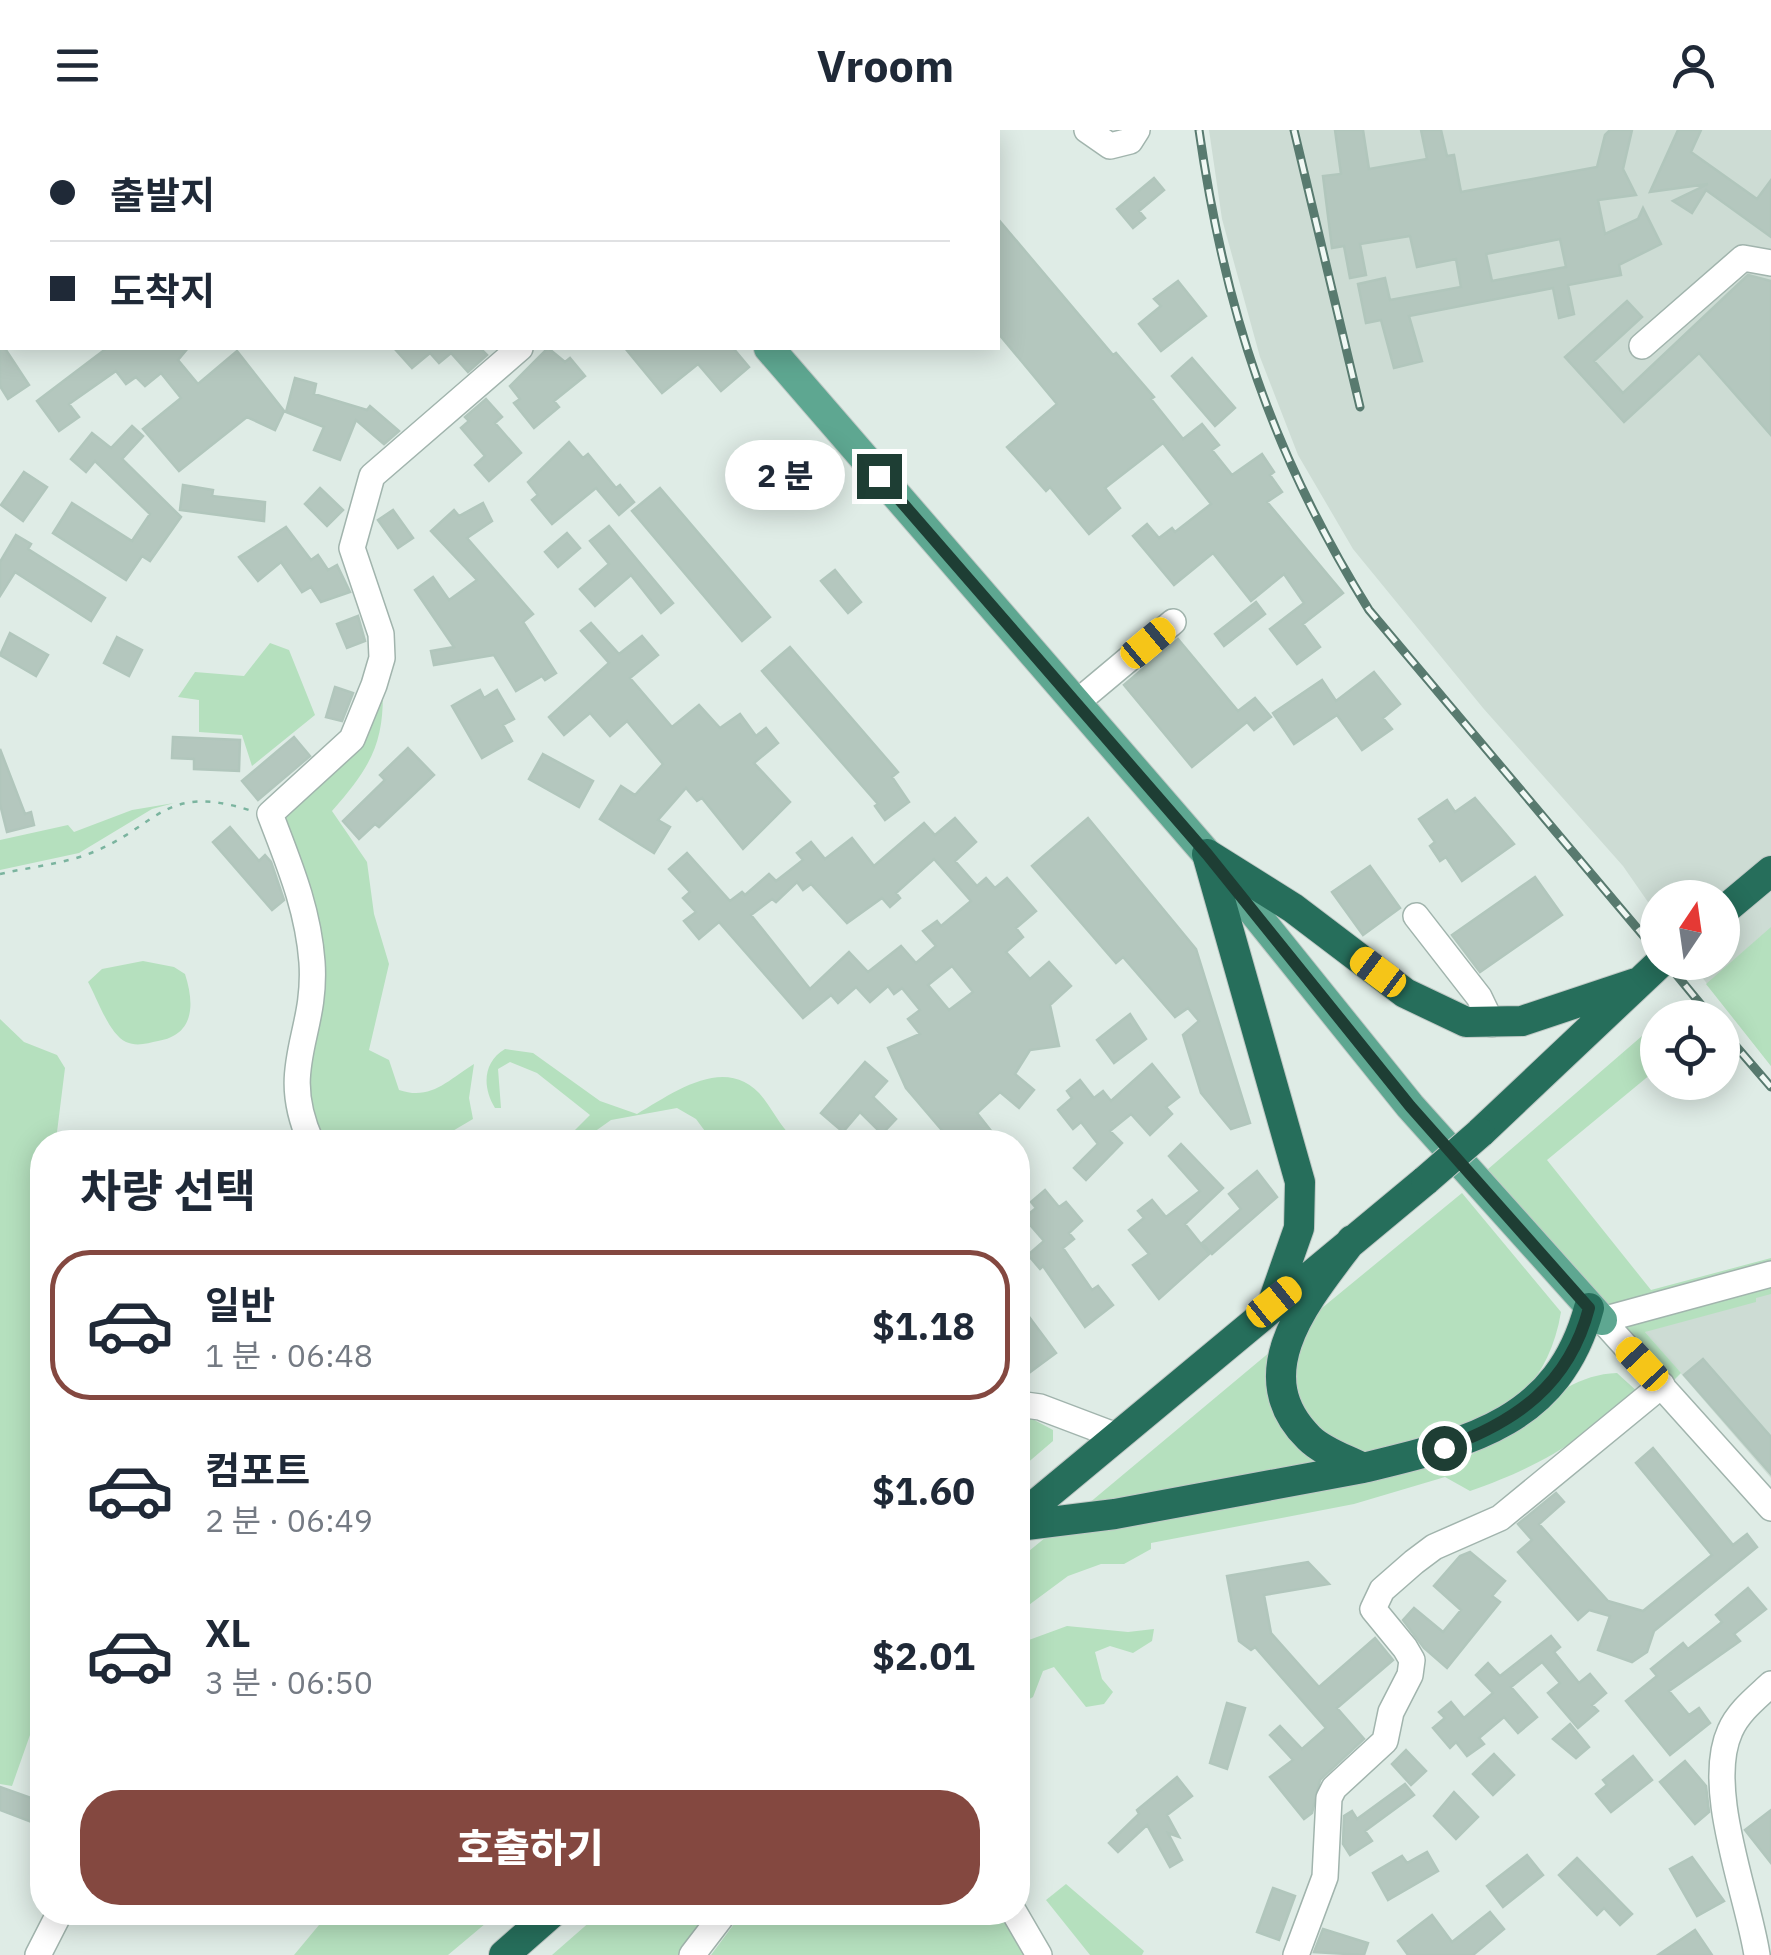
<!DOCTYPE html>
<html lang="ko">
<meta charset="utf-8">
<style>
body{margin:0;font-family:"IBM Plex Sans","Noto Sans KR",sans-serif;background:#f2f2f3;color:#1f2937;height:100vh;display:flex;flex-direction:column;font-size:38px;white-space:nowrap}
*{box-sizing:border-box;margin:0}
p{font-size:32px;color:#747a83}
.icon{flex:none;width:55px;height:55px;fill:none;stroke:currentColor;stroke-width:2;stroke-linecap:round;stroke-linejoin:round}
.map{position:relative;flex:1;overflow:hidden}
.details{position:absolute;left:30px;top:1000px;width:1000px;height:795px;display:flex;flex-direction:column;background:#fff;border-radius:40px;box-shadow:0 5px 25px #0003}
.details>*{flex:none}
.top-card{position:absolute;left:0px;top:0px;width:1000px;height:220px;box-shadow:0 5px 25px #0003;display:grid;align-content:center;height:220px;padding:0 50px;background:#fff}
.needle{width:65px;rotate:13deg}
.controls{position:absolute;left:1640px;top:750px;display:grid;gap:20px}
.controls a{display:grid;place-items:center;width:100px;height:100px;border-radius:50%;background:#fff;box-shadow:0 5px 25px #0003;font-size:50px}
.end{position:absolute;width:45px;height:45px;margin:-22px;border:12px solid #1e3e34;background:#fff;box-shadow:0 0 0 5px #fff}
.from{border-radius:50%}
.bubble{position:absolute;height:70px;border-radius:35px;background:#fff;box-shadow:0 5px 25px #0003;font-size:32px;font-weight:800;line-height:70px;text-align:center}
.car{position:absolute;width:30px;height:60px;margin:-30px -15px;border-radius:12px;box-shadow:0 0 8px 2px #0007;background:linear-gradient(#f5c518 24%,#345 0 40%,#f5c518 0 76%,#345 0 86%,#f5c518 0)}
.top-card b{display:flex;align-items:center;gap:35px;height:95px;font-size:38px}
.top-card b+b{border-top:2px solid #e0e1e3}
.top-card i{width:25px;height:25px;background:#1f2937}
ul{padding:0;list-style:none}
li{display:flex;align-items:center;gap:30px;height:150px;margin:0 20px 15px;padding:0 30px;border:5px solid transparent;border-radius:40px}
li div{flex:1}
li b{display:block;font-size:38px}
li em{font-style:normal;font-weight:800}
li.active{border-color:#844840}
li>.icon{width:90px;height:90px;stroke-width:1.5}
h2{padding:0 50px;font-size:45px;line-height:120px}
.primary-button{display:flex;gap:20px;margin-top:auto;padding:20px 50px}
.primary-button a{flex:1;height:115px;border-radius:40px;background:#844840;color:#fff;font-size:40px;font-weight:800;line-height:115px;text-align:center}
header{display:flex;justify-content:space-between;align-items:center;height:130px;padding:0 50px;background:#fff;font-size:45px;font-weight:800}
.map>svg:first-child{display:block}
</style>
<header><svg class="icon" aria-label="menu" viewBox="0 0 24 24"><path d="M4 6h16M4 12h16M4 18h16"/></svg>Vroom<svg class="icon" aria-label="person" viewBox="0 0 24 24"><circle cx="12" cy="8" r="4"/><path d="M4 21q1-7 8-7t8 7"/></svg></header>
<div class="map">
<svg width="1771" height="1825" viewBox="0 0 1771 1825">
<rect width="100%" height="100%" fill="#dfece6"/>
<path fill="#cddcd4" d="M1209 0H1771V936L1691 833 1722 832V768H1658L1657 785 1623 736 1483 578 1353 419 1298 325 1260 227 1222 89Z
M1771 1149V1348L1645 1202Z"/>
<path fill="#b5e0be" d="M270 513 289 520 315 585 252 636 242 605 199 602V570L178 567 195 542 244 546Z
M382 538C386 606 378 629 332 681L367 732 374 784 389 834 369 920 389 930 399 960C431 971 448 950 474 934L469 968 473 989 434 1012H317L305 980 312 900 283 685 308 659Z
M174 673 152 679 79 723 0 740V710L68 695 74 702 132 680Z
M1771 797V936L1706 854Z
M143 831 174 837 185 844C195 875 194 905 158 911 148 913 137 917 126 912 109 904 97 868 88 852L102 839Z
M0 889 24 912 57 925 65 938 56 1010 63 1012H42V1571L12 1656 0 1654Z
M1657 893V939L1547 1030 1651 1160 1771 1128V1138L1608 1182 1487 1040Z
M505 919 533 923 600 971 637 984C675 962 728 922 764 969 776 985 783 1001 798 1012H713L696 989 677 978 611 990 580 1012H547L572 1003 590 985 537 943 510 932 498 939 501 978H495C482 957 483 932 505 919Z
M1462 1063 1561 1182C1543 1291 1449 1317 1352 1324 1292 1278 1289 1270 1300 1196Z
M1771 1157V1164L1756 1168V1172L1645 1202 1681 1243 1671 1253 1622 1196Z
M1277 1216 1317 1325 1312 1341 1076 1384Z
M1617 1243 1639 1263C1579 1310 1543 1336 1470 1361L1445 1347 1354 1374 1151 1413V1419L1124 1434H1101L1068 1446 1018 1483V1430L1051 1403 1458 1331C1516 1308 1553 1245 1617 1243Z
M1023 1284 1053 1300V1311L1018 1341V1285Z
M1067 1496 1128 1502 1154 1499 1152 1511 1133 1523 1110 1516 1095 1522 1102 1549 1113 1562 1104 1574 1086 1577 1054 1537 1043 1541 1033 1567 1018 1575V1514Z
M1066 1754 1144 1821 1142 1825H1090L1046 1770Z
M743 1782 1007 1783 1031 1825H711Z
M329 1783V1782L498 1783 448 1825H294Z
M600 1783H713L678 1825H552Z"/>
<path fill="#b4c7be" stroke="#b1c6bc" stroke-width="2.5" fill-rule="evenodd" d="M1335 0H1363L1369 39 1427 29 1421 0H1441L1447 26 1454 25 1461 62 1597 37 1605 5 1610 0H1632L1623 39 1636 65 1598 70 1605 104 1638 89 1643 78 1661 114 1619 135 1621 145 1568 155 1574 184 1559 188 1553 158 1409 186 1422 231 1394 238 1381 190 1366 193 1358 154 1385 148 1390 170 1461 157 1456 129 1417 137 1410 106 1360 114 1366 145 1350 148 1344 116 1332 118 1323 46 1341 44ZM1560 109 1566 137 1492 151 1486 124Z
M1678 0H1701L1691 22 1757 69 1771 50V107L1706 60 1692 83 1673 71 1708 54 1650 62Z
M1154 48 1164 60 1139 81 1145 88 1133 98 1117 79Z
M998 89 1113 225 1116 223 1154 267 1151 269 1183 309 1202 294 1219 315 1212 320 1232 345 1262 324 1274 342 1270 345 1282 362 1267 372 1343 463 1303 494 1320 517 1297 534 1270 499 1304 473 1284 444 1251 471 1213 423 1174 455 1133 406 1147 394 1159 408 1172 398 1175 402 1211 374 1163 313 1105 358 1120 378 1089 404 1050 357 1046 361 1007 317 1057 274 998 203Z
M1748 145 1771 151V305L1699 223 1624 292 1565 227 1627 171 1642 187 1594 231 1623 263Z
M1178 151 1206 186 1161 221 1139 194 1161 176 1154 169Z
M0 211 29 255 8 269 0 256Z
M107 218H188L178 230 198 254 237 221 284 281 275 300 247 287 179 341 143 299 181 268 161 243 145 256 136 247 126 254 116 241 69 274 79 287 59 301 37 271Z
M394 218H480L487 225 468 242 451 223 439 233 430 223 412 238Z
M548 218 565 232 570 228 585 246 554 271 559 277 534 298 514 273 520 269 510 256Z
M625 218H733L749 237 721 261 698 234 662 263Z
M1192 228 1235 278 1215 296 1172 246Z
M295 248 316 254 314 264 367 280 370 276 399 301 384 314 356 290 340 330 314 320 324 297 286 282Z
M486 269 502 287 495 293 521 323 489 351 475 335 485 326 461 298 469 291 465 287Z
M132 296 143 306 122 329 181 387 150 431 142 426 126 450 53 403 72 373 132 411 150 384 95 331 86 342 71 329 92 303 111 318Z
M569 312 583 328 588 324 616 358 620 355 634 372 619 385 596 358 552 394 532 370 538 365 528 352Z
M24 342 47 357 23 391 1 375Z
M183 355 213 360 212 366 265 372 264 391 180 380Z
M320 358 343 380 327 396 305 374Z
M660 358 770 487 742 511 632 381Z
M483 373 492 391 467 408 533 484 523 492 556 543 545 550 542 546 516 561 494 525 434 535 431 521 454 517 415 460 433 447 449 470 477 450 431 401 454 380 459 386Z
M393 380 413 408 398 418 378 390Z
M609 396 673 473 661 483 631 445 595 476 580 459 609 434 590 411Z
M286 397 311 430 318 425 328 440 337 435 350 462 321 472 311 457 302 462 281 432 258 451 239 427Z
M567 403 580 418 558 437 545 422Z
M16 405 31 414 28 419 105 468 91 491 15 442 0 466V432Z
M835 440 861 472 848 483 821 451Z
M1256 472 1265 484 1224 516 1215 504Z
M358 486 365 511 347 518 337 494Z
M591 493 619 524 642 506 658 525 630 548 672 597 699 575 720 598 740 584 756 606 766 598 778 613 754 633 790 672 743 719 702 668 697 671 686 658 658 690 670 697 654 723 600 689 621 656 635 665 663 634 627 591 610 606 590 583 564 605 549 587 609 533 581 501Z
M10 503 48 525 36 546 0 525Z
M117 507 142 520 129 546 104 533Z
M1178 509 1238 581 1255 568 1271 587 1254 600 1247 592 1192 637 1124 555Z
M790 517 898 642 892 647 909 672 885 690 875 676 878 674 762 541Z
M1374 542 1400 574 1383 588 1392 599 1362 620 1337 585 1294 614 1273 583 1322 550 1336 571Z
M335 557 353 563 342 591 326 587Z
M480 560 484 568 497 560 514 589 503 595 512 611 482 628 452 576Z
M173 607 240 610 239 641 194 639V629L172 628Z
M294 607 310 626 258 670 242 651Z
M408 618 434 645 379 697 375 694 359 709 343 691 385 650 380 645Z
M0 619 25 684 31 682 34 695 7 702 0 674Z
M543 624 593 651 579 677 529 649Z
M1475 668 1514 714 1462 751 1446 727 1440 731 1430 716 1435 712 1419 689 1447 670 1455 682Z
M955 688 976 712 955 731 977 756 986 748 995 758 1007 748 1036 781 1016 798 1023 807 1006 822 1030 849 1049 832 1071 856 1050 875 1059 916 1030 920 1015 944 1034 960 1019 978 1000 962 977 983 995 1006 990 1012H952L906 958 888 918 920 904 908 889 920 880 902 858 894 864 888 856 870 872 856 857 838 873 831 865 803 888 719 792 699 809 684 791 696 782 683 768 690 762 669 739 687 723 730 771 742 762 745 765 769 744 776 751 803 730 797 723 811 712 825 729 852 708 874 736 924 693 935 705ZM934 729 971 771 941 796 937 791 923 801 936 816 916 833 901 816 868 842 849 822 810 859 751 785 772 769 776 772 797 752 803 760 811 754 847 793 882 768 890 777 900 768 896 763ZM952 836 973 862 949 880 928 855Z
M1088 688 1196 819 1250 993 1231 999 1201 963 1183 905 1199 891 1188 878 1175 887 1123 827 1116 833 1032 736Z
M230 697 259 731 265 725 271 732 284 770 272 780 213 712Z
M1370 736 1400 778 1363 805 1332 762Z
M1535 747 1562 785 1480 842 1452 805Z
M1130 884 1146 909 1114 933 1097 910Z
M865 932 887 951 873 967 896 989 882 1004 860 982 843 1002 821 983Z
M1152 934 1179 967 1166 977 1172 984 1150 1005 1131 984 1110 1001 1122 1013 1086 1050 1074 1038 1098 1014 1081 992 1073 999 1058 980 1072 968 1067 961 1080 950 1094 968 1103 961 1111 971Z
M1181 1014 1223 1058 1185 1094 1209 1124 1159 1169 1133 1135 1149 1124 1129 1100 1144 1088 1138 1081 1152 1070 1166 1087 1200 1061 1169 1026Z
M1257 1041 1277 1067 1212 1124 1202 1113 1241 1079 1229 1064Z
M1045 1060 1059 1077 1066 1072 1082 1091 1069 1103 1074 1109 1063 1118 1092 1160 1098 1156 1113 1175 1085 1197 1043 1136 1040 1139 1028 1125 1044 1111 1024 1088 1036 1078 1031 1072Z
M1018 1172 1056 1223 1018 1251Z
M1703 1229 1771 1307V1344L1684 1245Z
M1653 1318 1733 1415 1747 1404 1757 1417 1654 1501 1647 1522 1632 1532 1598 1520 1610 1486 1589 1480 1578 1490 1518 1422 1532 1410 1518 1394 1556 1363 1564 1372 1539 1394 1608 1471 1643 1481 1712 1425 1636 1333Z
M1470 1422 1505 1451 1492 1466 1500 1472 1447 1538 1424 1518 1403 1490 1414 1478 1443 1502 1461 1480 1434 1456 1460 1426Z
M1308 1432 1329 1454 1264 1465 1271 1503 1319 1557 1375 1508 1393 1530 1337 1578 1364 1609 1320 1650 1312 1683 1304 1689 1270 1647 1293 1630 1270 1605 1280 1596 1302 1619 1326 1598 1255 1517 1251 1520 1239 1511 1227 1446Z
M1748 1458 1766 1479 1734 1504 1740 1511 1669 1561 1689 1585 1699 1578 1710 1593 1670 1625 1626 1571 1657 1546 1651 1539 1683 1513 1688 1519 1722 1492 1716 1485Z
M1551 1506 1560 1517 1554 1522 1579 1553 1590 1544 1606 1563 1592 1575 1598 1581 1578 1598 1548 1563 1560 1553 1542 1532 1511 1557 1537 1587 1518 1603 1504 1587 1479 1608 1484 1614 1467 1626 1456 1612 1450 1618 1433 1598 1445 1588 1439 1582 1451 1572 1464 1588 1493 1563 1476 1545 1488 1533 1500 1546Z
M1227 1573 1245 1578 1227 1639 1210 1633Z
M1570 1594 1589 1617 1576 1628 1553 1609Z
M1406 1620 1426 1641 1411 1655 1392 1634Z
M1494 1624 1514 1645 1493 1665 1473 1644Z
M1633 1626 1652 1650 1611 1682 1596 1664 1607 1655 1603 1650Z
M1685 1631 1706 1656 1709 1682 1695 1694 1660 1652Z
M1177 1647 1192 1666 1167 1685 1179 1707 1168 1703 1182 1730 1170 1737 1147 1695 1118 1722 1109 1713 1139 1684 1137 1680Z
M1405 1654 1414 1665 1365 1701 1372 1711 1350 1725 1343 1714 1344 1686 1352 1681 1357 1689Z
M0 1657 42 1672V1696L0 1680Z
M1454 1662 1478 1687 1456 1709 1434 1686Z
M1771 1680V1733L1745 1700Z
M1427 1722 1438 1741 1388 1770 1373 1743 1402 1726 1407 1733Z
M1527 1725 1543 1745 1503 1777 1487 1756Z
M1692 1727 1724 1771 1697 1786 1670 1739Z
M1577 1728 1632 1784 1620 1795 1604 1778 1597 1785 1559 1745Z
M1273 1758 1295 1766 1279 1810 1257 1802Z
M1490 1782 1504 1799 1473 1825H1408L1398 1811 1432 1785 1452 1812Z
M1323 1799 1368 1813 1364 1825 1314 1822Z
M1695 1800 1712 1825H1658Z"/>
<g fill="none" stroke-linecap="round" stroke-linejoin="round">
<defs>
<path id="minor" d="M1087 0 1110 16 1130 11 1137 0
M780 2V0
M1642 216 1743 128 1771 133
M1075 574 1173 492
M1416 786 1479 867 1492 894
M311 1012C277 936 317 906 312 832 308 778 289 734 270 684L352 609 374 555 382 528 381 504 352 418 372 346 520 218
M1771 1144 1602 1190 1771 1378
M1018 1274 1040 1277 1114 1305
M1014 1782 1039 1825
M38 1825 60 1782
M692 1825 725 1782
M1296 1825 1325 1747 1329 1668 1334 1658 1385 1611 1391 1582 1410 1545 1412 1530 1405 1518 1373 1479 1382 1460 1414 1432 1434 1417 1500 1388 1662 1255
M1757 1825C1748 1765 1704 1658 1730 1601 1738 1582 1756 1568 1771 1554"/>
<path id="major" d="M590 0 592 2
M769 218 1207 724 1410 976 1602 1190"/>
<path id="highway" d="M1207 724 1293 778 1405 863 1466 892 1522 891 1636 853
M1207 724 1300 1052 1299 1098 1273 1172
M1722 782 1771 741
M1480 1003 1661 832
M1363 1338C1466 1313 1558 1294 1589 1178
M1018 1389 1426 1050
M1018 1396 1115 1384 1363 1338C1346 1329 1323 1322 1309 1308 1242 1242 1311 1165 1352 1110
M504 1825 553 1782"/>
</defs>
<use href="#minor" stroke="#a1b4ad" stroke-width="28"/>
<use href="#major" stroke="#c0c9c6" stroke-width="32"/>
<use href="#highway" stroke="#c0c9c6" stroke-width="32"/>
<path stroke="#7bb49f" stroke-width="2.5" stroke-dasharray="5 8" stroke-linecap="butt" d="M0 744C30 737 63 734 91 723 159 696 163 653 249 680"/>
<use href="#minor" stroke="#fff" stroke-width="25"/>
<use href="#major" stroke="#5ea791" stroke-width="30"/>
<use href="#highway" stroke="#266e5b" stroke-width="30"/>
<defs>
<path id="rail" d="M1199 0C1225 182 1272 324 1369 480L1658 823
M1294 0 1360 277
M1666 832 1712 888
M1722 900 1771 957"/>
</defs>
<use href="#rail" stroke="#587a6f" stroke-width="9"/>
<use href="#rail" stroke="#f0f8f4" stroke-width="5" stroke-dasharray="15" stroke-linecap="butt"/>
<defs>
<path id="highway-bridge" d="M1426 1050 1480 1003"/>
</defs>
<use href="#highway-bridge" stroke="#c0c9c6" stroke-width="32" stroke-linecap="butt"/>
<use href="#highway-bridge" stroke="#266e5b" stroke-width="30"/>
</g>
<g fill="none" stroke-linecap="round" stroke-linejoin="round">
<path stroke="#1e3e34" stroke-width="12" d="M879 346 1207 724 1410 976 1589 1178C1569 1255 1516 1292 1444 1318"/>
</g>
</svg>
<div class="controls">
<a><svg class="needle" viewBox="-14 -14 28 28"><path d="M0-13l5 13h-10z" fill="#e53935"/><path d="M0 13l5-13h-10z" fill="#747a83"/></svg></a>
<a><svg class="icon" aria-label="locate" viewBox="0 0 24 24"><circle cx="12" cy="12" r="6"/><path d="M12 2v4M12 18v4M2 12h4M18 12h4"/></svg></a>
</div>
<i class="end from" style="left:1444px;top:1318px"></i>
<i class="end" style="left:879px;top:346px"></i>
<div class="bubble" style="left:725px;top:310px;width:120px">2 분</div>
<i class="car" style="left:1148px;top:513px;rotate:50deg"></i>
<i class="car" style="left:1378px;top:842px;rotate:307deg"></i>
<i class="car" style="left:1274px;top:1172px;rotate:51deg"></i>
<i class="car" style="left:1642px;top:1234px;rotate:317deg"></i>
<div class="top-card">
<b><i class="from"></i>출발지</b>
<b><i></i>도착지</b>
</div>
<section class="details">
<h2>차량 선택</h2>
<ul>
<li class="active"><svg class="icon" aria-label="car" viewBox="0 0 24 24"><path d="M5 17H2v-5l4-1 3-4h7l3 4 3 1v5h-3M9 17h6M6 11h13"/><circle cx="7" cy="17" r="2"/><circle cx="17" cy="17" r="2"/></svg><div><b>일반</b><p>1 분 · 06:48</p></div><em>$1.18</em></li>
<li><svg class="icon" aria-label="car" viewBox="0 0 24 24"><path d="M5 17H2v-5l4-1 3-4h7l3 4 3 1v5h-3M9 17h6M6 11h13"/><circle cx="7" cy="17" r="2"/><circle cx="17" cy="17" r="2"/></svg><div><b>컴포트</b><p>2 분 · 06:49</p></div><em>$1.60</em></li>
<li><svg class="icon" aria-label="car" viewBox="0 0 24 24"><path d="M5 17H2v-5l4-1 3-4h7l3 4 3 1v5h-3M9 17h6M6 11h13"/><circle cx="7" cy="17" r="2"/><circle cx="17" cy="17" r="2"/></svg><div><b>XL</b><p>3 분 · 06:50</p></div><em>$2.01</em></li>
</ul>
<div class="primary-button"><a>호출하기</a></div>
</section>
</div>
